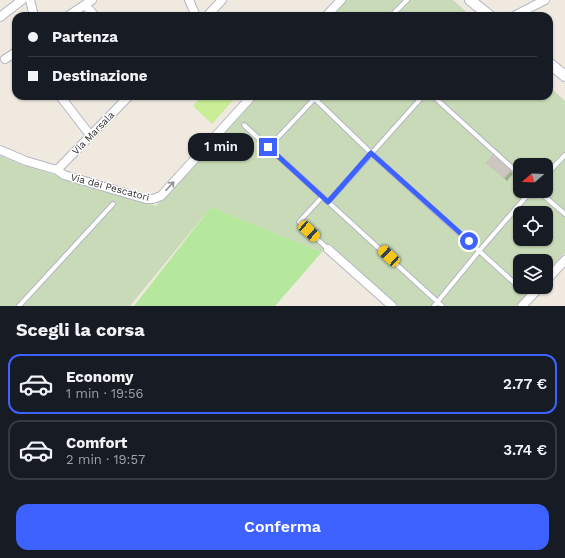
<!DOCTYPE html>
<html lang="it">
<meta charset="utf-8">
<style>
body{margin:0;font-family:"Work Sans",sans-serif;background:#242831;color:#f1f3f6;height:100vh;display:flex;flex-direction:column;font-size:15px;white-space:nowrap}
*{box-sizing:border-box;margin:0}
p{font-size:13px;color:#9ea1a6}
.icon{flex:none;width:22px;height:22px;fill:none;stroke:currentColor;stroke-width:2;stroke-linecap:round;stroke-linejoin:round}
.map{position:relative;height:306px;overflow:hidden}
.sheet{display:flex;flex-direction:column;background:#171b24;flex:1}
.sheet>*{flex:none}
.hud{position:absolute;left:12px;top:12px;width:541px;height:88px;border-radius:12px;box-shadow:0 1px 3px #0004;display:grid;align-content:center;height:88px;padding:0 16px;background:#171b24}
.needle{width:26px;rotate:251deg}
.tools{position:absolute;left:513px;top:158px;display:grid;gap:8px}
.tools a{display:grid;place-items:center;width:40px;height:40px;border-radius:8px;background:#171b24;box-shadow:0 1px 3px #0004;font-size:20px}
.end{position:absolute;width:18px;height:18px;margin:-9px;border:5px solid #3d62ff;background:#fff;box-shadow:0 0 0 2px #fff}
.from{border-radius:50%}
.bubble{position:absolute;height:28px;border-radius:12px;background:#171b24;box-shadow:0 1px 3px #0004;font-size:13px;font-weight:600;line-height:28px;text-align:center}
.car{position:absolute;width:12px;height:24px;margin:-12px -6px;border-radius:5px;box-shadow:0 0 3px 1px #0007;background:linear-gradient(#f5c518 24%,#345 0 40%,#f5c518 0 76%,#345 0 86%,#f5c518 0)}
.hud b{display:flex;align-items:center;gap:14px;height:38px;font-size:15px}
.hud b+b{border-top:1px solid #363941}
.hud i{width:10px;height:10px;background:#f1f3f6}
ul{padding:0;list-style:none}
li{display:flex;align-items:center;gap:12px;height:60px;margin:0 8px 6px;padding:0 8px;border:2px solid #363941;border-radius:12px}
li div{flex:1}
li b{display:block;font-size:15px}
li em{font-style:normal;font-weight:600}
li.active{border-color:#3d62ff}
li>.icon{width:36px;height:36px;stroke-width:1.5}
h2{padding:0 16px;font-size:18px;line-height:48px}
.button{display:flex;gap:8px;margin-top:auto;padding:8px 16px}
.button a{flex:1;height:46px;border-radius:12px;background:#3d62ff;color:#fff;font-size:16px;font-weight:600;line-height:46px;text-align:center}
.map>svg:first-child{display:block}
</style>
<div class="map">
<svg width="565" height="306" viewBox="0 0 565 306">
<rect width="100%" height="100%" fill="#efe9e0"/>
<path fill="#b5e79c" d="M211 207 322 252 275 306H134Z"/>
<path fill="#c8dab7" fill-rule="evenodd" d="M345 0H453L471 16H330Z
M549 86 565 101V253L546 273V261H520V287H534L516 306H398L330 244 322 252 211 207 130 306H0V156L22 165 156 206 257 96H549ZM520 165H546V191H520ZM520 213H546V239H520Z"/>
<path fill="#c9ee97" d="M202 96H236V97L212 124 193 106Z"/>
<path fill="#0003" d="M491 166 510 171 513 174 507 181Z"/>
<path fill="#cbc7be" stroke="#cbc5b9" d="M494 154 511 170 504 178 486 163Z"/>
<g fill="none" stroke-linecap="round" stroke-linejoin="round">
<defs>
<path id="service" d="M391 16 407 0
M312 96 371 153 520 288
M433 96 520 175
M244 125 442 306
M269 147 317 96
M546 175 565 155
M538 191 565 214
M322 197 299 222 328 249
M328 202 423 96
M19 306 113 204
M434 306 480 250 531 191"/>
<path id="minor" d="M30 0 34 16
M189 0 196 16
M85 5 95 16
M68 16 92 0
M207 16 222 0
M326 16 341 0
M514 16 545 0
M0 17 22 0
M5 59 16 52
M60 96 90 135
M0 150 26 161 57 170 64 175 146 199H153L161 196 252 96
M57 170 129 96
M328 249 392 306
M546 281 565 260
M522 306 540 287"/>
<path id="tertiary" d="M470 0 490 16
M549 63 565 76"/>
</defs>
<use href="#service" stroke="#b4b6c1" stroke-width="6"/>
<use href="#minor" stroke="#b4b6c1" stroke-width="10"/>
<use href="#tertiary" stroke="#b4b6c1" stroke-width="12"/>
<use href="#service" stroke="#fff" stroke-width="4"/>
<use href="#minor" stroke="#fff" stroke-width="8"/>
<use href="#tertiary" stroke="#fff" stroke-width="10"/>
</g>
<defs><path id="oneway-shaft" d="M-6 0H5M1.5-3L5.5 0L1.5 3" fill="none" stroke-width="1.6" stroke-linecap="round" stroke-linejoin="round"/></defs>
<use stroke="#969696" href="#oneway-shaft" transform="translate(170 186) rotate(-47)"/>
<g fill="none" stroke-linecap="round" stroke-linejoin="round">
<path stroke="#3d62ff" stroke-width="5" d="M268 147 328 202 371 153 469 241"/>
</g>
<g text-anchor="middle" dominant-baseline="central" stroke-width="3" stroke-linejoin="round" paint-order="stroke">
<g font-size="10" fill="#2e2e2e" stroke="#fff">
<text transform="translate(93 133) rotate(-46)">Via Marsala</text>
<text transform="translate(110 187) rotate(15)">Via dei Pescatori</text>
</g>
</g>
</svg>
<div class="tools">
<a><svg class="needle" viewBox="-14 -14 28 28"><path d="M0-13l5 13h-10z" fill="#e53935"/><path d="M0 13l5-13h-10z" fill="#9ea1a6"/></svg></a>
<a><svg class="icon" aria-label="locate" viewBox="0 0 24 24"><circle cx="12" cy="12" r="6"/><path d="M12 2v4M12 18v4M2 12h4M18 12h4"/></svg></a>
<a><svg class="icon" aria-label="layers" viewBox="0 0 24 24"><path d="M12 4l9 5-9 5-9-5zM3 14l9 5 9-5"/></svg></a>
</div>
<i class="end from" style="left:469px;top:241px"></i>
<i class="end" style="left:268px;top:147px"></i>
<div class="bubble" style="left:188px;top:133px;width:66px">1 min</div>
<i class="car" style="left:309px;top:231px;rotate:132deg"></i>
<i class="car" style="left:389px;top:256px;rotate:313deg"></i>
<div class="hud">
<b><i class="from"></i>Partenza</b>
<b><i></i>Destinazione</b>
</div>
</div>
<section class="sheet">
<h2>Scegli la corsa</h2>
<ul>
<li class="active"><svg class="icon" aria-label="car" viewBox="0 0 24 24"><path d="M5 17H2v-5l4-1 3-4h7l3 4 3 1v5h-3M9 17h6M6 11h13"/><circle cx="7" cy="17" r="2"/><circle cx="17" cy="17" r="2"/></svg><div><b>Economy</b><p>1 min · 19:56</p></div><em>2.77 €</em></li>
<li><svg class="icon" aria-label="car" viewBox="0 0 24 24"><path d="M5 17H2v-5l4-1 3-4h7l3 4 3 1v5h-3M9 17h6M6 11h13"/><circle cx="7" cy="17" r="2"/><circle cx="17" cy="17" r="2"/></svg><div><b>Comfort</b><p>2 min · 19:57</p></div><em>3.74 €</em></li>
</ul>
<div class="button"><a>Conferma</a></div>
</section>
